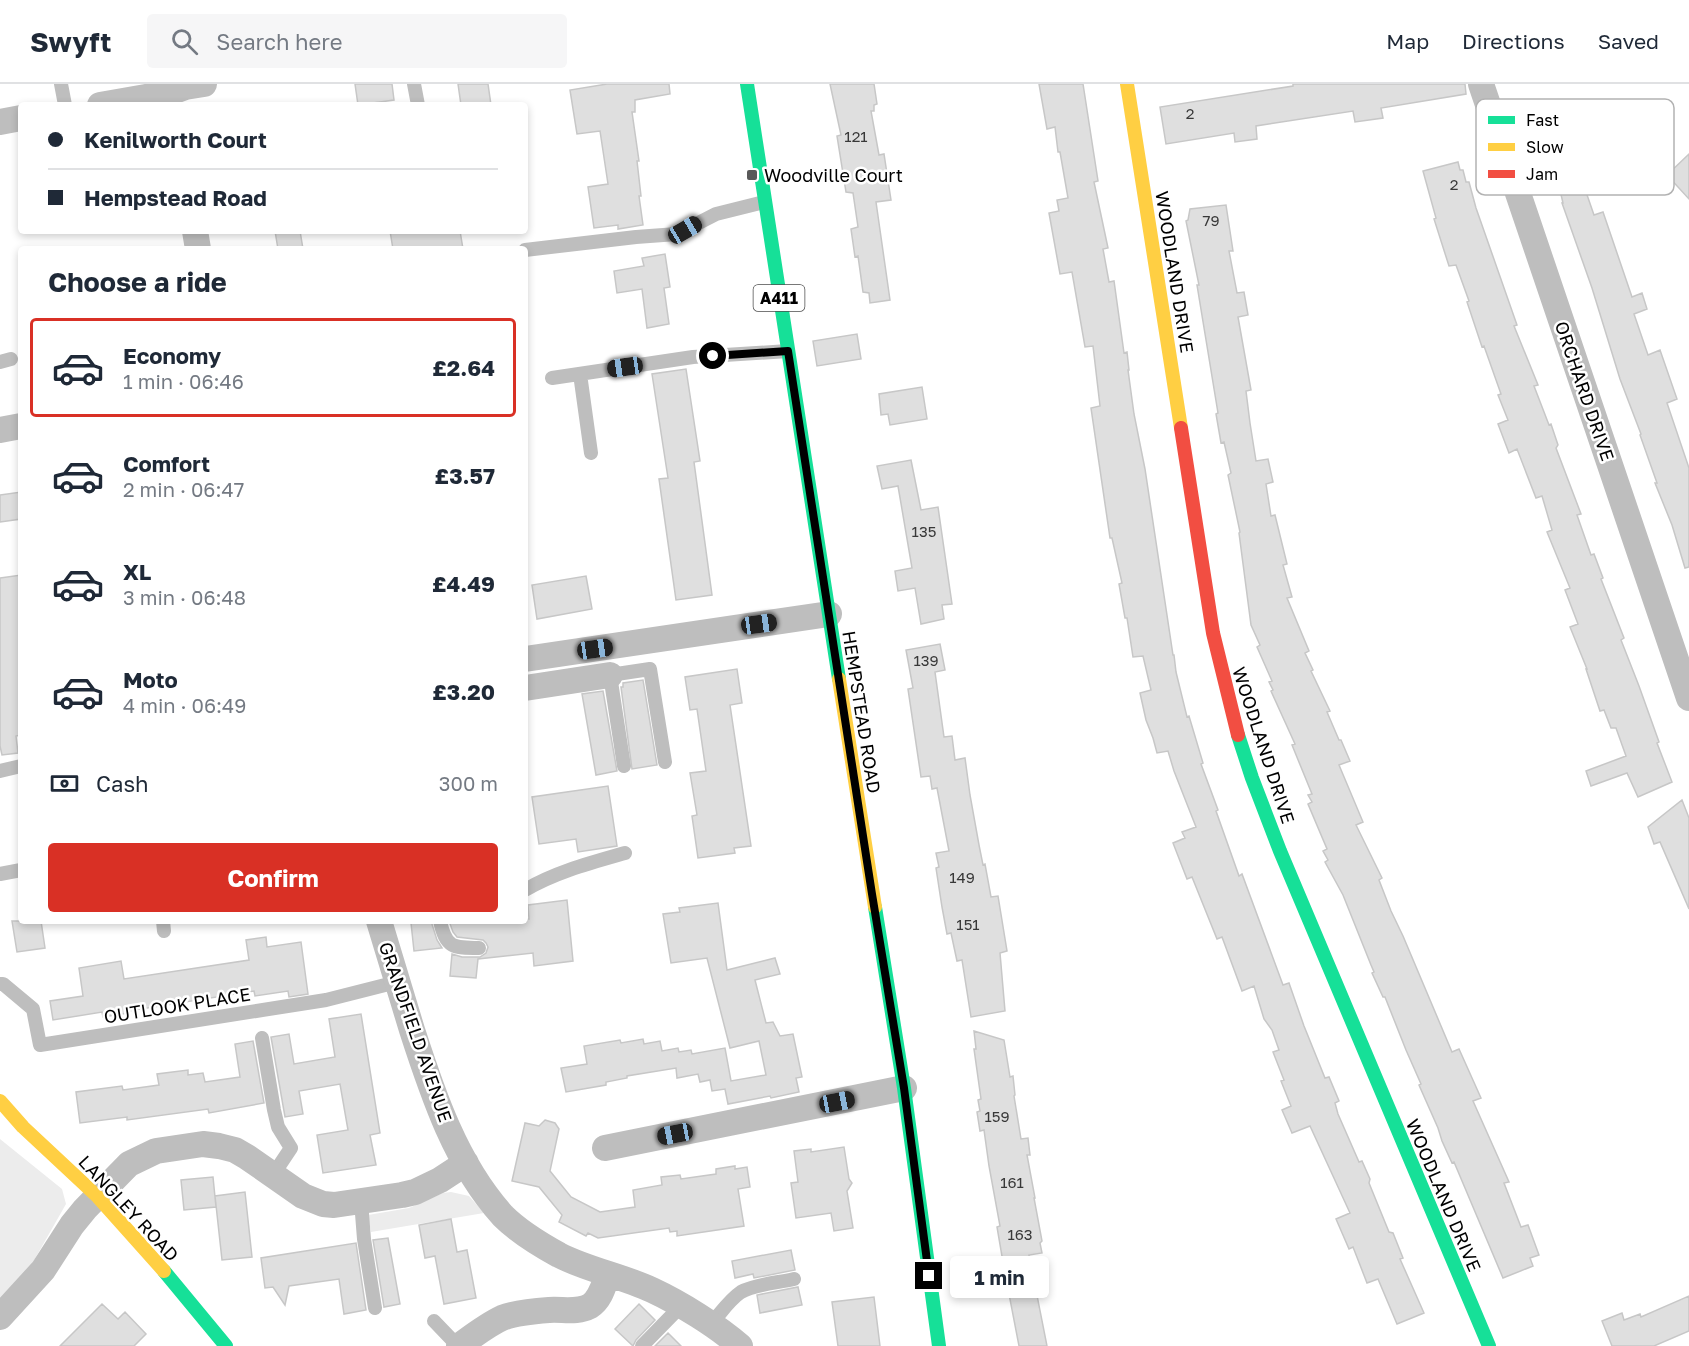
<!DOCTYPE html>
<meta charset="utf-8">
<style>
body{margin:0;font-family:"Golos Text",sans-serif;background:#f6f6f7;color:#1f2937;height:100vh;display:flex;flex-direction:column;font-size:22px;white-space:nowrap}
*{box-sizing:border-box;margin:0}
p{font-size:20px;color:#747a83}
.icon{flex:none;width:33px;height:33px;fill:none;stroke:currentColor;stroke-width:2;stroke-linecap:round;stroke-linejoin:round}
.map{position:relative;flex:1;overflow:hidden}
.side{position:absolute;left:18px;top:162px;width:510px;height:678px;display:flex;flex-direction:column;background:#fff;border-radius:6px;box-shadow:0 3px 9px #0003}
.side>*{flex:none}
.hud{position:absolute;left:18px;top:18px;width:510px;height:132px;border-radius:6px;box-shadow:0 3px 9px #0003;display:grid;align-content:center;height:132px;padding:0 30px;background:#fff}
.end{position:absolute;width:27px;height:27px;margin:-14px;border:8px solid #000;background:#fff;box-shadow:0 0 0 3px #fff}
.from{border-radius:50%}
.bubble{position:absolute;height:42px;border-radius:6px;background:#fff;box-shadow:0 3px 9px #0003;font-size:20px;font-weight:700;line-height:42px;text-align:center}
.car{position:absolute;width:18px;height:36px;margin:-18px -9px;border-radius:8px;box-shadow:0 0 4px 2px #0007;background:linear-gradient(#222 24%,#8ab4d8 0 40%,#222 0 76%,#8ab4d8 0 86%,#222 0)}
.hud b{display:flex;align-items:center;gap:21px;height:57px;font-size:22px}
.hud b+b{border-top:2px solid #e0e1e3}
.hud i{width:15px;height:15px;background:#1f2937}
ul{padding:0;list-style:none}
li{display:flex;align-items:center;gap:18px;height:99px;margin:0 12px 9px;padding:0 18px;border:3px solid transparent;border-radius:6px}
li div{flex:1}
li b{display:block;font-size:22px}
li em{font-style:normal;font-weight:700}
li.active{border-color:#d93025}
li>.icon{width:54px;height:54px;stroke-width:1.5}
h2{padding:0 30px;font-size:27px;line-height:72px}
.pay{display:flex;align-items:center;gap:15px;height:66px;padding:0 30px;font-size:22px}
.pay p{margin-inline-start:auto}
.primary-button{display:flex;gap:12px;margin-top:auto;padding:12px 30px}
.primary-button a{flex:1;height:69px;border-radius:6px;background:#d93025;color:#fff;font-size:24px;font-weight:700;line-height:69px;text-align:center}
header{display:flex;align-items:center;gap:36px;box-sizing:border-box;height:84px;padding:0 30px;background:#fff;border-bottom:2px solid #e0e1e3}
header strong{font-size:28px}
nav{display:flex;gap:33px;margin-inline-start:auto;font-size:21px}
.search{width:420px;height:54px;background:#f6f6f7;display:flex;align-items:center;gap:15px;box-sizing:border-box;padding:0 21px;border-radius:6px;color:#747a83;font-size:22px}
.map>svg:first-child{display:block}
</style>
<header>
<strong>Swyft</strong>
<div class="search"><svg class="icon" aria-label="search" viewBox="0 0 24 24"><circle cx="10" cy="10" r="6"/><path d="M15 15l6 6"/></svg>Search here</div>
<nav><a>Map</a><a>Directions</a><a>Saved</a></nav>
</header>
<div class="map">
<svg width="1689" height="1262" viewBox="0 0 1689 1262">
<rect width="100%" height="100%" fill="#fff"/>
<path fill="#ececec" d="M0 1055 62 1105 66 1120 24 1194 0 1219Z
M451 1108 469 1112 484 1129 371 1148 368 1131 409 1124 443 1109Z"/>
<path fill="#dfdfdf" stroke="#c7c7c7" stroke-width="1.5" d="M355 0H392L394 16 358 21Z
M458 0H488L491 21H461Z
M607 0H669L670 10 635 16V28H632L639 77H637L641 112H639L643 141 618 145V141L594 144 588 103 608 100 600 47 577 50 570 6Z
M830 0H874L877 20 874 21V27H871L879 71 884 70 891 116 876 118 890 216 870 219 869 209 863 208 858 172 855 173 851 145 858 143 853 109 846 108 837 52 841 51Z
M1039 0H1083L1098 97 1094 98 1108 164 1103 165 1109 198 1114 197 1124 269 1127 268 1129 286H1128L1134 330 1145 385 1173 571H1174L1176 588 1187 633 1189 632 1203 679 1201 680 1218 726 1216 727 1239 792 1242 790 1283 901 1289 899 1304 942 1325 994 1329 993 1339 1017 1335 1019 1338 1030 1359 1078 1362 1077 1370 1095 1369 1099 1389 1148 1393 1149 1403 1174 1400 1175 1424 1229 1397 1240 1378 1195 1367 1199 1353 1163 1349 1165 1336 1135 1350 1129 1310 1042 1292 1049 1282 1026 1291 1022 1281 997 1284 996 1273 968 1279 966 1272 946 1264 935 1254 902 1242 907 1222 853 1217 855 1192 793 1187 795 1173 759 1185 754 1182 748 1196 743 1174 687 1168 667 1157 669 1153 654 1146 636 1140 609 1151 606 1143 572 1133 573 1127 534H1125L1119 500 1122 499 1112 454H1110L1091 324 1100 322 1093 262 1085 263 1072 188 1060 190 1049 129 1059 127 1057 116 1068 114 1060 68H1058L1055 43 1047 45Z
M1293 0H1465L1466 10 1381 24 1383 34 1355 38 1353 27 1256 42 1257 55 1235 58 1234 49 1166 60 1160 23 1293 2Z
M1561 45 1583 105H1585L1594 131 1603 128 1632 213 1642 209 1647 225 1634 230 1648 271 1660 266 1677 315 1667 319 1689 384V483L1685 484 1672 441 1655 399H1657L1640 351 1641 350 1620 295 1592 204 1562 119H1563L1559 102 1547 69 1544 70 1538 53Z
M1689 70V115L1667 91Z
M1458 78 1460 86H1463L1466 98H1469L1476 124 1517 241 1514 242 1538 301 1534 302 1549 341 1551 340 1558 361 1556 364 1581 430 1577 431 1591 471 1594 470 1603 494 1601 495 1624 554 1621 556 1639 602 1659 658 1657 659 1672 698 1638 713 1627 689 1591 702 1586 687 1626 672 1616 644H1611L1604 626 1600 627 1586 585H1587L1570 543 1578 540 1565 506 1570 504 1547 448 1552 446 1542 412 1536 414 1517 365 1509 369 1498 340 1508 336 1498 311 1501 310 1484 262 1482 263 1467 218 1469 217 1456 181 1449 182 1434 135 1436 134 1423 87Z
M1226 121 1233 167H1229L1237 209 1244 208 1248 231 1238 233 1251 306 1246 307 1250 339 1256 377 1268 375 1273 398 1266 400 1271 432 1275 431 1287 480 1283 481 1292 513 1287 514 1309 567 1305 569 1313 586 1311 587 1330 627 1327 628 1339 656H1341L1350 677 1339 681 1363 738 1356 741 1382 794 1379 796 1391 827 1403 852 1452 968 1459 965 1481 1014 1473 1017 1509 1098 1504 1099 1521 1143 1528 1141 1539 1171 1530 1174 1533 1182 1503 1194 1454 1078 1452 1079 1442 1057 1438 1044 1419 1001 1421 1000 1406 966 1385 913H1383L1372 889 1374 888 1371 881 1343 811 1325 778 1328 776 1323 767 1327 765 1308 720 1312 718 1308 711 1312 710 1292 661 1295 660 1271 607 1273 606 1269 598 1272 597 1257 563 1260 561 1251 541 1239 449 1240 448 1228 391 1231 389 1224 358 1221 359 1216 330 1218 329 1197 201H1199L1186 137 1188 136 1190 125Z
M275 147H300L303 165H278Z
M390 147H460L463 165H393Z
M665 170 670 203 664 204 669 240 647 244 642 205 617 209 614 187 644 182 642 174Z
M857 250 861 275 817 282 813 257Z
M686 285 700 377 694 378 712 511 676 516 659 395 668 394 652 290Z
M922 303 927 335 890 341 888 330 881 331 879 310Z
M911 376 921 426 938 423 952 520 942 521 944 535 921 540 915 504 898 507 895 487 912 484 898 402 882 405 877 382Z
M21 408V435L0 438V411Z
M21 491V651L16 652 18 669 2 671 0 662V494Z
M586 492 592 525 537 535 532 501Z
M940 560 945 586 935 588 944 653 952 652 955 676 965 674 970 711 979 761 983 781 985 780 991 813 998 812 1007 867 1000 869 1005 927 971 933 962 876 957 877 951 849 947 850 942 823 936 784 939 783 936 769 949 767 937 704 932 705 930 692 921 693 908 605 913 604 906 566Z
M737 585 742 619 730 621 751 762 734 764 735 769 698 774 692 732 697 731 690 689 706 687 697 625 690 626 685 593Z
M643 596 657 681 632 685 621 603H623V599Z
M603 607 617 687 596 691 582 610Z
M608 702 617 762 578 768 576 755 539 760 532 713Z
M1682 716 1689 734V825L1660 758 1654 760 1648 743Z
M567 816 573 877 534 882 533 869 478 875 476 894 450 892 452 870 462 873H480L486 869 488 863 486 859 483 856 457 853 453 848 449 837H525V835H529L528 821Z
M718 819 727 886 775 874 780 890 755 896 766 939 773 938 780 952 793 950 802 993 796 994 799 1008 771 1014 770 1012 728 1020 725 1005 712 1007 710 996 700 998 698 990 677 994 676 984 627 992V994L606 998V1001L566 1008 561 984 587 980 584 962 620 956 621 959 643 955 644 960 660 957 662 967 678 964 679 968 691 966 692 970 725 964 731 997 766 991 759 957 730 964 707 874 671 879 663 830 680 828 679 824Z
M12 837H41L45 864 17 868Z
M426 837H431L437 856 442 864 414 867 411 839Z
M266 853 267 863 301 858 308 910 289 913 288 907 255 912 254 907 128 927 129 929 103 933 102 928 53 936 50 917 83 912 79 884 121 877 124 895 249 876 246 856Z
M361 930 380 1049 370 1051 376 1081 323 1089 317 1051 348 1046 340 1000 299 1007 303 1030 285 1033 271 953 289 950 294 980 335 973 329 935Z
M974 947 1004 956 1010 993 1013 992 1015 1011 1014 1012 1021 1055 1028 1054 1030 1071H1027L1035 1114H1034L1042 1157 1040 1159 1042 1169 1029 1171 1047 1262H1019L1004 1184 997 1143 1000 1142 989 1082 984 1046 980 1047 977 1028 980 1027 978 1016 981 1015 974 965H976Z
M253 957 264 1019 209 1029 208 1025 127 1036V1033L80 1039 76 1008 122 1002 123 1006 159 1001 157 990 188 986V991L203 989 205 998 240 993 235 960Z
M545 1036 555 1039 559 1045 550 1087 571 1113 600 1128 635 1123 633 1106 662 1101 661 1093 680 1091 681 1095 716 1090V1085L735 1082V1085L747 1083 750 1103 738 1105 744 1142 677 1152V1147L670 1148 669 1144 598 1154 588 1149 586 1152 559 1138 562 1131 539 1103 512 1097 525 1039 539 1042Z
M844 1063 849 1095 852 1099 847 1107 853 1144 834 1147 831 1129 796 1134 791 1099 798 1098 794 1067 811 1065V1068Z
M213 1093 216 1123 184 1126 181 1096Z
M245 1108 252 1173 222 1176 215 1112Z
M451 1135 457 1168 467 1166 476 1214 444 1220 435 1172 425 1174 419 1141Z
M388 1154 400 1220 384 1223 373 1156Z
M356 1159 366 1226 344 1230 339 1195 289 1202 285 1221 273 1203 265 1204 261 1174Z
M791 1166 795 1186 754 1194 753 1190 735 1194 732 1177Z
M798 1203 802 1221 760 1229 757 1211Z
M1689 1212V1247L1654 1262H1612L1602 1237 1622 1229 1624 1236 1640 1230 1641 1233Z
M874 1213 880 1262H838L832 1218Z
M102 1220 118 1235 125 1228 146 1250 134 1262H60Z
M639 1220 655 1236 636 1256 633 1262 615 1245Z
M668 1249 681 1262H655Z"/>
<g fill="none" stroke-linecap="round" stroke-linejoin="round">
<path stroke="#bebebe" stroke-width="14" d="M61 0 65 21
M414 0 418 21
M525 166 636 153 677 150 716 130 764 118
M0 278 11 275
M580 290 591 369
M552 294 693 273 788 267
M624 682 610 591 650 585 665 678
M0 687 21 682
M0 790 21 786
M525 806C556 788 590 779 625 769
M163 837 164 847
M440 837C446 864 453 864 479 864
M0 900H3L33 925 40 961 326 916 397 898
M262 954 274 1026 278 1043 291 1064 273 1091
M361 1117 364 1155 375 1224
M434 1237 458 1262
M711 1240C720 1230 729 1216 741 1208 756 1200 777 1199 794 1195
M642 1262 681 1222"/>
<path stroke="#bebebe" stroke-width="26" d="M1481 0 1689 614
M100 21 169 9 185 3 204 0
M0 38 21 34
M195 147 198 165
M0 346 21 342
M525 575 829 530
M525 604 610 591
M379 837C390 873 401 909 412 946 433 1011 456 1080 503 1132 519 1148 539 1160 559 1171 588 1186 622 1192 652 1206 680 1219 717 1242 740 1262
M605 1064 904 1004
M0 1233 43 1186 72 1141 85 1125 129 1080 156 1067 203 1060 219 1062 235 1066 247 1073 303 1112 323 1120 334 1121 402 1111 415 1108 440 1096 466 1079
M459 1262C473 1252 487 1241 502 1234 515 1229 535 1227 549 1226 563 1225 577 1229 590 1222 601 1215 604 1200 608 1190"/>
<path stroke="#16e098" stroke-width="14" d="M747 0 839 595
M1238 651 1252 694 1280 767 1489 1262
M875 823 904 1004 939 1262
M164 1187 226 1262"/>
<path stroke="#ffcf43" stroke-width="14" d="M1127 0 1181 344
M839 595 875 823
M0 1017 23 1043 98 1113 164 1187"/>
<path stroke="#f24e42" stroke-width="14" d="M1181 344 1213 549 1238 651"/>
</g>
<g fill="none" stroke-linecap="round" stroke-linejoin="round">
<path stroke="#000" stroke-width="8" d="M713 272 788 267 872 810 904 1004 929 1192"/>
</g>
<rect fill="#595959" stroke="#fff" stroke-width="2" x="746" y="85" width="12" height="12" rx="3"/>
<g text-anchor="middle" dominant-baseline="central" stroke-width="5" stroke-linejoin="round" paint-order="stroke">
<g font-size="15" fill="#383838">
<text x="1190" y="29">2</text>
<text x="856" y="52">121</text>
<text x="1454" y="100">2</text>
<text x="1211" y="136">79</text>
<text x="924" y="447">135</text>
<text x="926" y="576">139</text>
<text x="962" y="793">149</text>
<text x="968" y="840">151</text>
<text x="997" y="1032">159</text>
<text x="1012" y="1098">161</text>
<text x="1020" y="1150">163</text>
</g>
<rect fill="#fff" stroke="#4c4c4c" stroke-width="1.5" x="753.5" y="201" width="51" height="26" rx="4.5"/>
<g font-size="16" font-weight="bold" fill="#000">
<text x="779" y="214">A411</text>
</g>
<g font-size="18" fill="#000" stroke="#fff" text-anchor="start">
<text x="764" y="91">Woodville Court</text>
</g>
<g font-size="18" fill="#000" stroke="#fff">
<text transform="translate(1175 188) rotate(81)">WOODLAND DRIVE</text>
<text transform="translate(1585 307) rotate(71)">ORCHARD DRIVE</text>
<text transform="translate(862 628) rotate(81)">HEMPSTEAD ROAD</text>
<text transform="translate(1264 661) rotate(72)">WOODLAND DRIVE</text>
<text transform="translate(177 921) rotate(-9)">OUTLOOK PLACE</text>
<text transform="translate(416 948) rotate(71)">GRANDFIELD AVENUE</text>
<text transform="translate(1444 1111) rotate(67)">WOODLAND DRIVE</text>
<text transform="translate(129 1124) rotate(47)">LANGLEY ROAD</text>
</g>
</g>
<rect x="1476" y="15" width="198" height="96" rx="9" fill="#fff" stroke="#b2b2b2" stroke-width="1.5"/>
<rect x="1488" y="32" width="27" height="8" fill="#16e098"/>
<rect x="1488" y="59" width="27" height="8" fill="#ffcf43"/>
<rect x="1488" y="86" width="27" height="8" fill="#f24e42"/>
<g font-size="16" fill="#000">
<text x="1526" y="42">Fast</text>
<text x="1526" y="69">Slow</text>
<text x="1526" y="96">Jam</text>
</g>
</svg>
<i class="end from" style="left:713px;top:272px"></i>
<i class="end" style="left:929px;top:1192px"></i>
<div class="bubble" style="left:950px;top:1172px;width:99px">1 min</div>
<i class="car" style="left:685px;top:146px;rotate:60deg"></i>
<i class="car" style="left:625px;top:283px;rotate:262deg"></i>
<i class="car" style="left:759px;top:540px;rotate:82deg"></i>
<i class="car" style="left:595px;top:565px;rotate:82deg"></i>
<i class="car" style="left:837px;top:1018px;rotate:79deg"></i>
<i class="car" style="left:675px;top:1050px;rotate:259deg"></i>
<div class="hud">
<b><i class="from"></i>Kenilworth Court</b>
<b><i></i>Hempstead Road</b>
</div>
<section class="side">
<h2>Choose a ride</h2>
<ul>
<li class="active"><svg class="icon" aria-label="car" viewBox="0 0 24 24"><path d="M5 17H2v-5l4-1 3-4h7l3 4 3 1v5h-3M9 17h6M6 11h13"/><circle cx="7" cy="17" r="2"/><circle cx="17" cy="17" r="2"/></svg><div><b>Economy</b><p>1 min · 06:46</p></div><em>£2.64</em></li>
<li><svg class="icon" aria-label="car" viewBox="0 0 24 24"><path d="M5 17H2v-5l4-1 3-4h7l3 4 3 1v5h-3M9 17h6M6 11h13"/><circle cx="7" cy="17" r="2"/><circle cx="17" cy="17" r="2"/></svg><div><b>Comfort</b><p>2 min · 06:47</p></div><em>£3.57</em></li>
<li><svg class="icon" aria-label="car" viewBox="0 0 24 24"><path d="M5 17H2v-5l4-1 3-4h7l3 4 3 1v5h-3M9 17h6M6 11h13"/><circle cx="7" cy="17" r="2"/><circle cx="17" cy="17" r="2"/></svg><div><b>XL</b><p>3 min · 06:48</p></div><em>£4.49</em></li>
<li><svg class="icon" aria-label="car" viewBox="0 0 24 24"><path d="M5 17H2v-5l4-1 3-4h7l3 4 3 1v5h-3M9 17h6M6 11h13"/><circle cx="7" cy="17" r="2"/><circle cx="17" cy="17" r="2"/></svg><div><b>Moto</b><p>4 min · 06:49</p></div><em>£3.20</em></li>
</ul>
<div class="pay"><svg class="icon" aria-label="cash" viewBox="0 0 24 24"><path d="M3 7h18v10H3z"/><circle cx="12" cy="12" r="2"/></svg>Cash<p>300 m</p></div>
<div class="primary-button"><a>Confirm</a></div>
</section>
</div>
